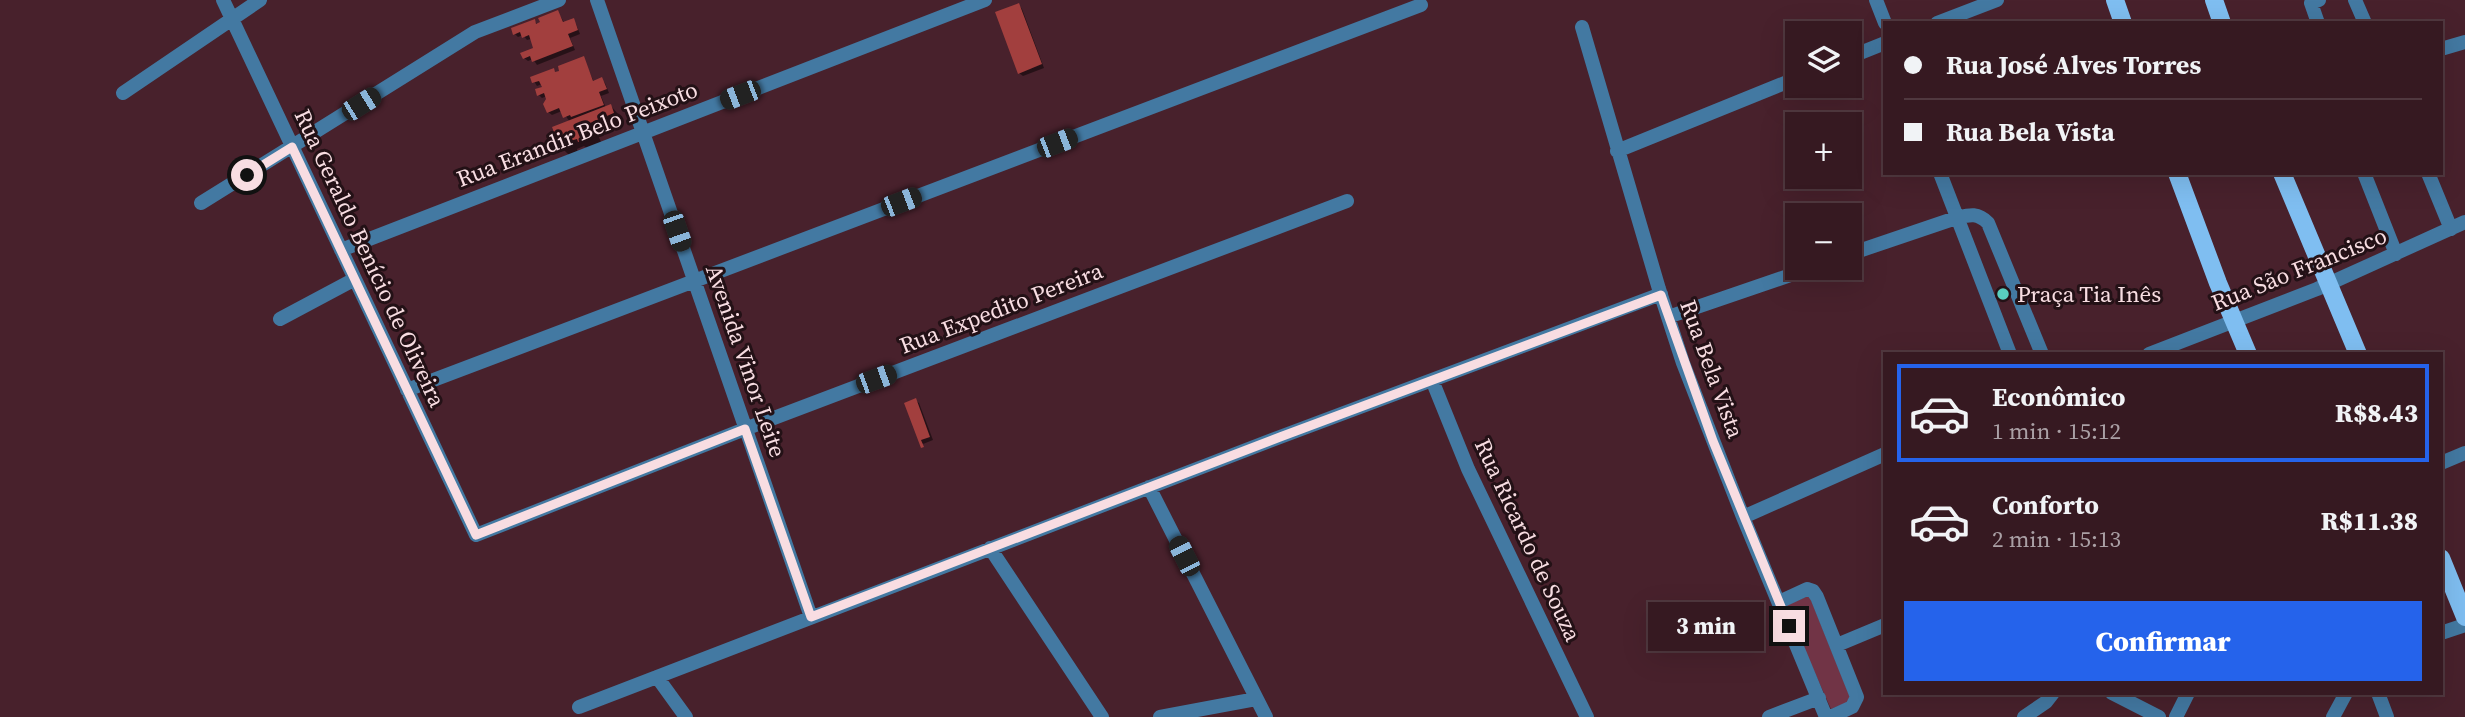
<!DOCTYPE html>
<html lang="pt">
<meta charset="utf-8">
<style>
body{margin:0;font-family:"Source Serif 4",serif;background:#3d222a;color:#f1f3f6;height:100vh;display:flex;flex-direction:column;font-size:26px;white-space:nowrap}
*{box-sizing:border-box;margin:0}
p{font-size:23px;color:#aaa0a5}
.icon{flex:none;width:38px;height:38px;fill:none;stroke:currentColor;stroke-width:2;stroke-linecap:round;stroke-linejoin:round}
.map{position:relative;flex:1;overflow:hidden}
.sheet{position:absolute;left:1883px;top:352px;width:560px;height:343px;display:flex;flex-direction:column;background:#361921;border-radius:0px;box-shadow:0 7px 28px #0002,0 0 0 2px #50383f}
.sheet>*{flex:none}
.top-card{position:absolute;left:1883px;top:21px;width:560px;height:154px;border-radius:0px;box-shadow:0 7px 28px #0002,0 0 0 2px #50383f;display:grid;align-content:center;height:154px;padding:0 21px;background:#361921}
.controls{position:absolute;left:1785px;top:21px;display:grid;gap:14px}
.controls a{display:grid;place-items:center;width:77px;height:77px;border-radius:0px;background:#361921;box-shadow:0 7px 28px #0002,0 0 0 2px #50383f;font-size:35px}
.end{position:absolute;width:32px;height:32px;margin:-16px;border:9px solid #f8dde2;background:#111;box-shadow:0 0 0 4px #111}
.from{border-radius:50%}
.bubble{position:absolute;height:49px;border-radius:0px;background:#361921;box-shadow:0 7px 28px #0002,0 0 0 2px #50383f;font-size:23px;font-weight:800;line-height:49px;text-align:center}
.car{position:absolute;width:21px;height:42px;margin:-21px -10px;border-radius:9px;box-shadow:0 0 5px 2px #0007;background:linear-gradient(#222 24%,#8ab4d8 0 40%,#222 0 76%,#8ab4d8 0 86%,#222 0)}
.top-card b{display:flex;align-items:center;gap:24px;height:66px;font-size:26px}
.top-card b+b{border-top:2px solid #50383f}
.top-card i{width:18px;height:18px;background:#f1f3f6}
ul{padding:12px 0 0;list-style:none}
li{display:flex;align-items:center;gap:21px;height:98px;margin:0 14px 10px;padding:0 7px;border:4px solid transparent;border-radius:0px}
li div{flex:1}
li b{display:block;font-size:26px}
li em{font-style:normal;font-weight:800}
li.active{border-color:#2563eb}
li>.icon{width:63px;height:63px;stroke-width:1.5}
.cta{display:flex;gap:14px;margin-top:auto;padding:14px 21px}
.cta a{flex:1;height:80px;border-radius:0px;background:#2563eb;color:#fff;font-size:28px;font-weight:800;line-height:80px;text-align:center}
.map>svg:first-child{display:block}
</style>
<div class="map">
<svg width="2465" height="717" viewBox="0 0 2465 717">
<rect width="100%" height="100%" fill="#48212c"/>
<path fill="#713446" d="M1808 596 1811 600 1850 697 1846 703 1831 709 1785 606Z"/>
<path fill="#0007" d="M1019 5 1022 9 1044 68 1023 76 1019 73Z
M558 12 565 24 573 20 576 24 580 34 570 38 575 50 537 65 533 59 528 61 524 58 536 49 531 39 527 40 523 35 518 37 515 34 534 21 538 25Z
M583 58 594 82 601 79 605 83 609 93 601 96 606 108 611 106 618 114 621 121 596 131 602 144 588 149 584 146 577 149 578 153 570 156 563 149 570 122 562 111 552 115 548 112 547 96 542 98 539 95 544 88 542 84 537 86 532 78 553 70 557 74Z
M915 400 919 403 933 440 923 444 920 441Z"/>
<path fill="#a23f3e" d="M1019 3 1042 64 1018 74 995 12Z
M558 10 563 22 574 18 578 30 568 34 573 46 532 62 530 56 523 59 520 53 533 48 529 35 522 38 520 32 513 35 511 28 535 19 536 24 540 22 538 18Z
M584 56 593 81 602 77 607 89 599 92 604 105 571 117 570 115 563 118 559 108 547 113 543 104 546 99 544 93 537 96 535 89 542 87 539 81 532 83 530 77 554 68 555 72 559 71 558 66Z
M611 104 614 113 590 123 595 136 578 142 577 139 570 141 572 145 561 150 552 127Z
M916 398 930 437 921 440 924 447 921 448 904 403Z"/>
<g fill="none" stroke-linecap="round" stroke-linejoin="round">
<path stroke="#4379a2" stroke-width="14" d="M223 0 476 535 745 429 1347 201
M597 0 811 617
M1876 0 1885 23
M2355 0 2365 23
M1937 23 1997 0
M2318 23 2311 3 2319 0
M1582 27 1659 289 1683 363 1743 517 1826 717
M2441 49 2465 42
M1850 57 1885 43
M123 93 260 0
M1617 151 1797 78
M1940 173 2010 354
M2364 173 2396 254
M2428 173 2451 229
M201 203 475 32 559 0
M341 250 985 0
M1850 254 1956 218C1969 215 1977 212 1988 223L2042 354
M1668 317 1811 268
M280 319 355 279
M2149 354 2317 289 2465 222
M1432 380 1468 469 1587 717
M407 390 1421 5
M2441 463 2465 453
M1149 487 1266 717
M1743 517 1885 454
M990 548 1102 717
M1779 602 1807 589 1813 591 1817 597 1857 697 1852 707 1830 717
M2441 633 2465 625
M1837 645 1885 625
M657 677 686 717
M2112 693 2159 717
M2378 693 2387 717
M579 707 1280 437 1661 294
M1160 717 1256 699
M1769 717 1819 698
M2024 717 2046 702 2053 693
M2176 717 2188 693
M2333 717 2346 693"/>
<path stroke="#7fbef1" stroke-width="18" d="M2115 0 2123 23
M2214 0 2222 23
M2177 173 2218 283 2248 354
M2282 173 2358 354
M2441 558 2465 617"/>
</g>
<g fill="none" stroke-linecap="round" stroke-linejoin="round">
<path stroke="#f8dde2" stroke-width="9" d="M247 175 292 147 476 535 745 429 811 617 1280 437 1661 295 1713 441 1789 626"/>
</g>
<circle fill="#59cebe" stroke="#231116" stroke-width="2.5" cx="2003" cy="294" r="7"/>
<g text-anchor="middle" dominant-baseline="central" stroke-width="6" stroke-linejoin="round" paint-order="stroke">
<g font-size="23" fill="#f8dde2" stroke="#231116">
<text transform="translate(577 134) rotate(-21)">Rua Erandir Belo Peixoto</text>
<text transform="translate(370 258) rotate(65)">Rua Geraldo Benício de Oliveira</text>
<text transform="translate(2299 269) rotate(-22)">Rua São Francisco</text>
<text transform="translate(1001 308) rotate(-21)">Rua Expedito Pereira</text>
<text transform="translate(746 361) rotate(71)">Avenida Vinor Leite</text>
<text transform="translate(1712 369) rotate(70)">Rua Bela Vista</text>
<text transform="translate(1528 540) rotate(65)">Rua Ricardo de Souza</text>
</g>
<g font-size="23" fill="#f8dde2" stroke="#231116" text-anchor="start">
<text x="2017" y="294">Praça Tia Inês</text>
</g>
</g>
</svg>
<div class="controls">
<a><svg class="icon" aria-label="layers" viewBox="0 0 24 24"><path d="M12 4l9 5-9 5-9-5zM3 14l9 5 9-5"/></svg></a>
<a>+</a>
<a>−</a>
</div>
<i class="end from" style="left:247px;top:175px"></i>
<i class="end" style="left:1789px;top:626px"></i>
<div class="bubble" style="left:1648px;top:602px;width:116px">3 min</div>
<i class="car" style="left:740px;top:95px;rotate:249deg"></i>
<i class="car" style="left:361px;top:104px;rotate:58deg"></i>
<i class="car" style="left:1057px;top:143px;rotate:69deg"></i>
<i class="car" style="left:901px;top:202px;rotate:69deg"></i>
<i class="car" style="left:677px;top:231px;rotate:161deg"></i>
<i class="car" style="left:876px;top:379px;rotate:70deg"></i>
<i class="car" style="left:1184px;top:556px;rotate:333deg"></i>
<div class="top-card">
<b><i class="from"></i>Rua José Alves Torres</b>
<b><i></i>Rua Bela Vista</b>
</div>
<section class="sheet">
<ul>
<li class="active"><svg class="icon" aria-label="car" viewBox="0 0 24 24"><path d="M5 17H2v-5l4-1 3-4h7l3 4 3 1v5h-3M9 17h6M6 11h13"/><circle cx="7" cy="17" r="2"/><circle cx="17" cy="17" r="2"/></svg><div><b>Econômico</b><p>1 min · 15:12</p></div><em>R$8.43</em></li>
<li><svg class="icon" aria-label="car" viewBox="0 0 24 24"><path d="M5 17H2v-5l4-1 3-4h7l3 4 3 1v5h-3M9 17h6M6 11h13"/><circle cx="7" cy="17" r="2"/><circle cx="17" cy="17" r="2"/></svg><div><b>Conforto</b><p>2 min · 15:13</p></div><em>R$11.38</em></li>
</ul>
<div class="cta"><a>Confirmar</a></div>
</section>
</div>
